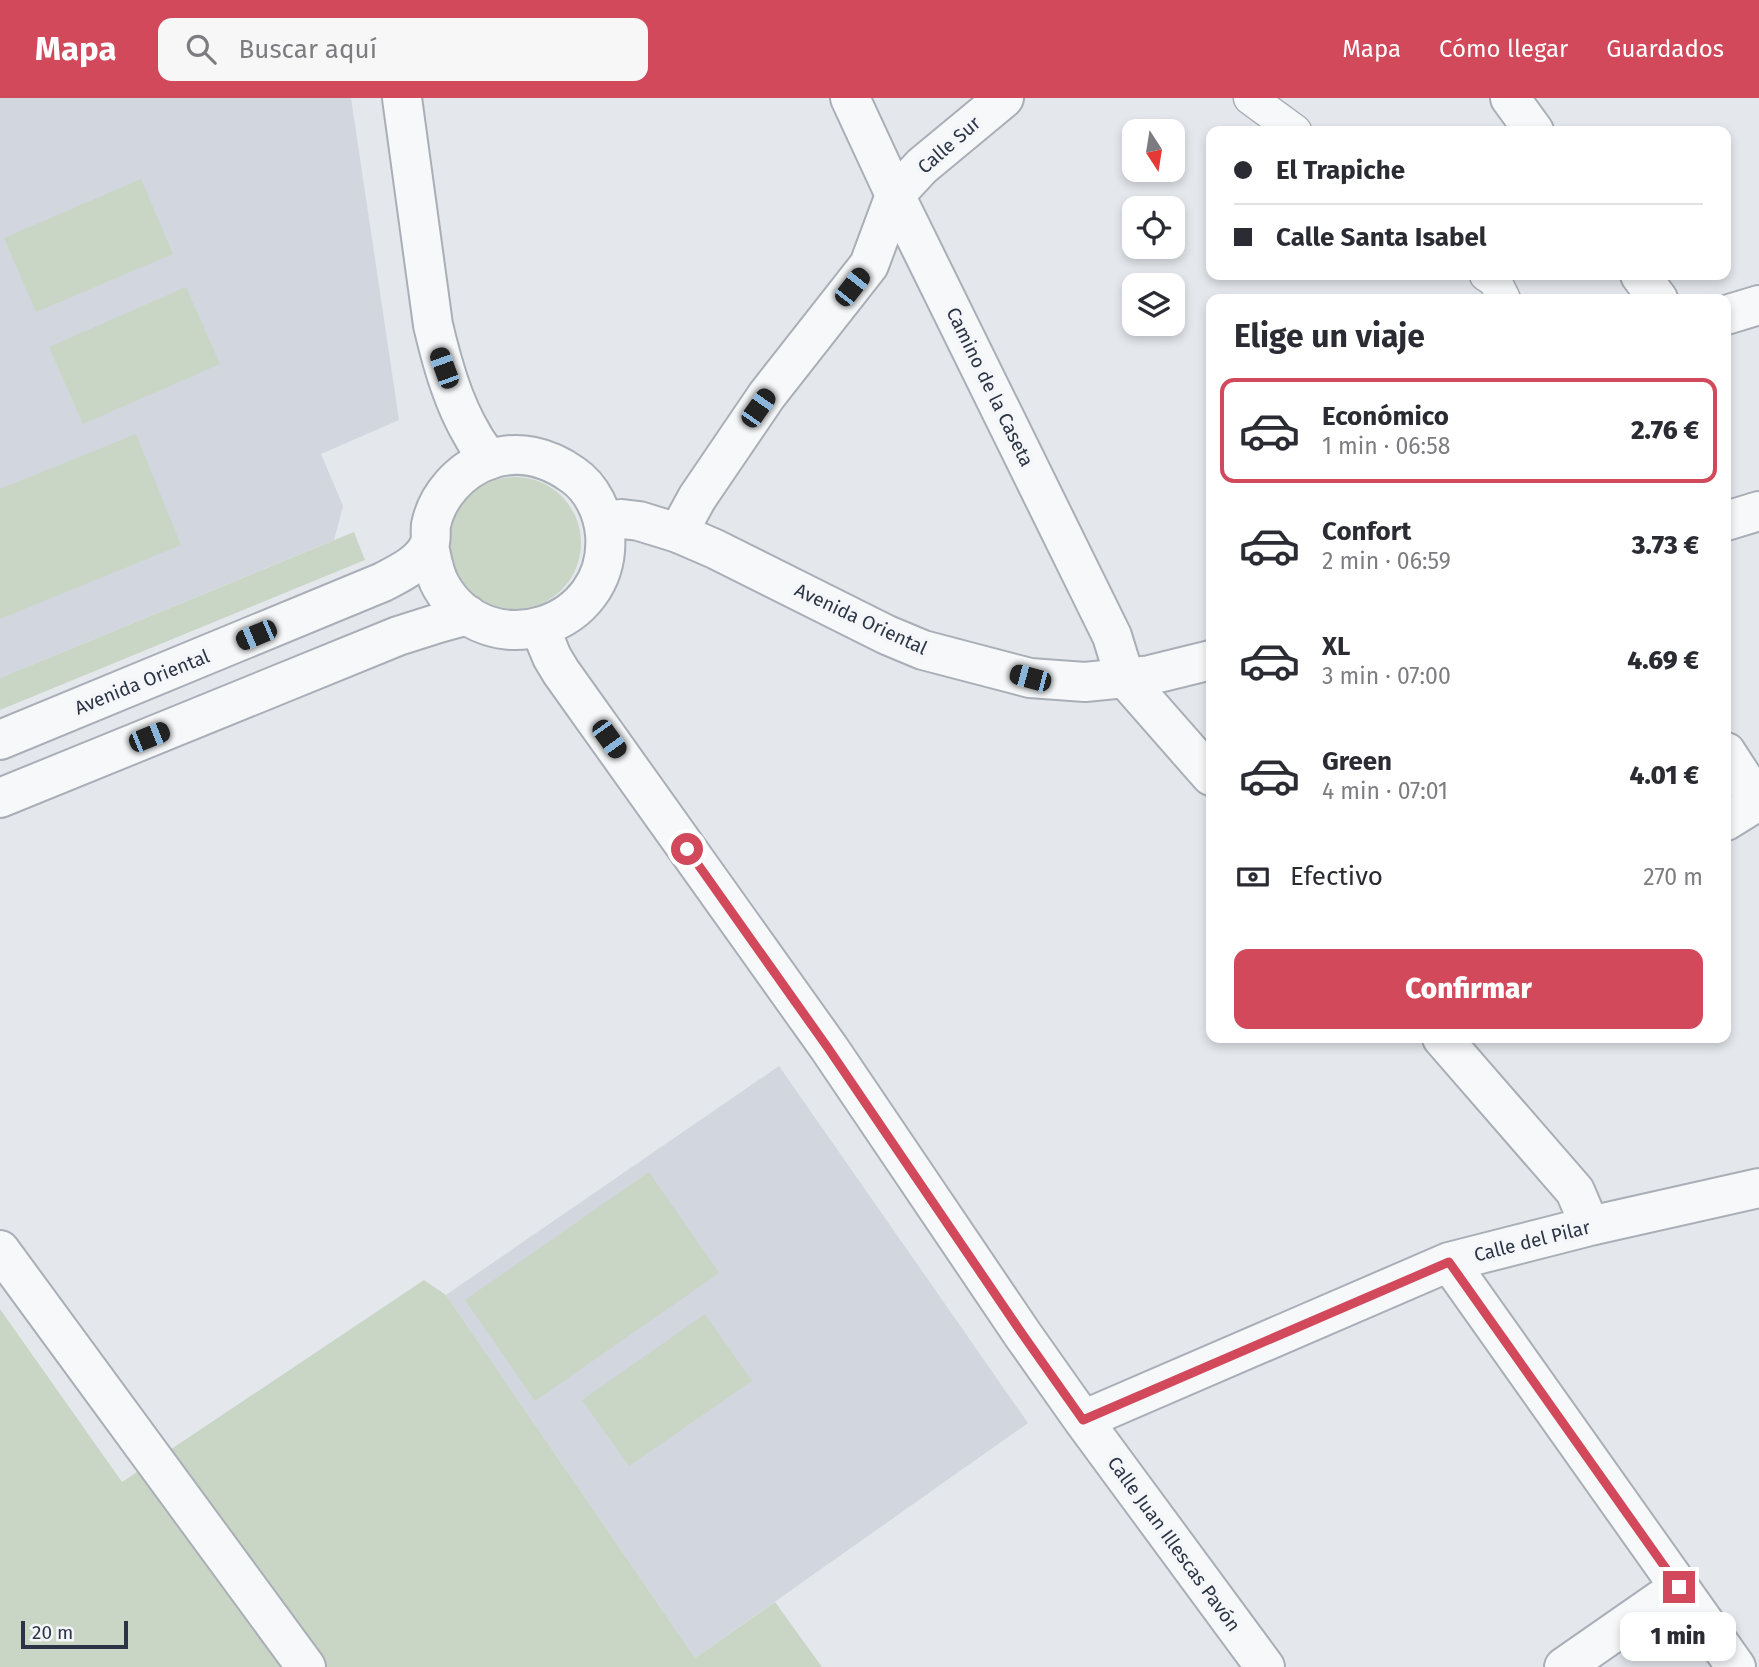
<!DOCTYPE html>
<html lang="es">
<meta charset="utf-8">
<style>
body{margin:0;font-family:"Fira Sans",sans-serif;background:#f7f7f7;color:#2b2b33;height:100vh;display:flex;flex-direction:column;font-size:26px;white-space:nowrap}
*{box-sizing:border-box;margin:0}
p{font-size:23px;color:#7c7c81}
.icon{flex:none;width:38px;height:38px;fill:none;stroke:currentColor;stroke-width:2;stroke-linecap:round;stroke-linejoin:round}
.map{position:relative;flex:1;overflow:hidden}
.panel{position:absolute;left:1206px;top:196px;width:525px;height:749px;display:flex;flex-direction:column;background:#fff;border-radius:14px;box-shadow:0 4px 10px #0003}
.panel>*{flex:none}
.hud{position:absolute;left:1206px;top:28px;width:525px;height:154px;border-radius:14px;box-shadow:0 4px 10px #0003;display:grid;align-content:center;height:154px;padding:0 28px;background:#fff}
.needle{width:46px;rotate:168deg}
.buttons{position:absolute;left:1122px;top:21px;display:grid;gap:14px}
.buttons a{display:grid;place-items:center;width:63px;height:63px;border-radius:14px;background:#fff;box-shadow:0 4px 10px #0003;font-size:35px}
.scale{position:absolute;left:21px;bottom:18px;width:107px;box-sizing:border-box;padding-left:7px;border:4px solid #2b3445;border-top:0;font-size:19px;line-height:24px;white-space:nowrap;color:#2b3445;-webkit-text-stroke:5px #f4f6f9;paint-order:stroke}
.end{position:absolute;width:32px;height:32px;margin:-16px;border:9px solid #d1495b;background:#fff;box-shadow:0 0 0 4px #fff}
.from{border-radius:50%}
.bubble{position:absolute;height:49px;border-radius:14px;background:#fff;box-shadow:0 4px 10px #0003;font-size:23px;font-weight:800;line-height:49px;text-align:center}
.car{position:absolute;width:21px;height:42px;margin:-21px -10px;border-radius:9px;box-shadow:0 0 5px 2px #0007;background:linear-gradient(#222 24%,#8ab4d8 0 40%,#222 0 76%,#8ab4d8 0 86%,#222 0)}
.hud b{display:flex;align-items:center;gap:24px;height:66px;font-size:26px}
.hud b+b{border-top:2px solid #e1e1e2}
.hud i{width:18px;height:18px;background:#2b2b33}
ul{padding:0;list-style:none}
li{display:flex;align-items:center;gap:21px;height:105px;margin:0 14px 10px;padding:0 14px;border:4px solid transparent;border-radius:14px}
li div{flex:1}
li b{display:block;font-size:26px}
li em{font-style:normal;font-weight:800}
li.active{border-color:#d1495b}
li>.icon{width:63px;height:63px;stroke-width:1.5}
h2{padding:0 28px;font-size:32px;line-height:84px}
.pay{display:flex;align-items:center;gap:18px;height:77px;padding:0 28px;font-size:26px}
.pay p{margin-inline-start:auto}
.cta{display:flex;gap:14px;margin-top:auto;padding:14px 28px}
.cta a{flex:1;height:80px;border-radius:14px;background:#d1495b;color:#fff;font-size:28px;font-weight:800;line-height:80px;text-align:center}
header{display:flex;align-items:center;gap:42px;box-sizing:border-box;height:98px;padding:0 35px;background:#d1495b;color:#fff}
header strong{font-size:33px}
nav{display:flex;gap:38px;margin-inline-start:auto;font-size:24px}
.search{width:490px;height:63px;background:#f7f7f7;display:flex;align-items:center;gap:18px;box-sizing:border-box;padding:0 24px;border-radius:14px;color:#7c7c81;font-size:26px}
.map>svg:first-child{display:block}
</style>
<header>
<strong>Mapa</strong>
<div class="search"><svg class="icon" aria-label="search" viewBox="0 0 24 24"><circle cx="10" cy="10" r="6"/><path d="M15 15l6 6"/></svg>Buscar aquí</div>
<nav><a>Mapa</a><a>Cómo llegar</a><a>Guardados</a></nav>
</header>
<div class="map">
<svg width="1759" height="1569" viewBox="0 0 1759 1569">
<rect width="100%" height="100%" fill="#e4e7ec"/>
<path fill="#d2d6de" d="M0 0H351L399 322 321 356 343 408 334 442 0 580Z
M779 968 1028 1325 695 1560 446 1197Z"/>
<path fill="#c9d6c5" d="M141 81 173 156 36 214 4 140Z
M186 189 220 266 83 326 49 249Z
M136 336 181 447 0 521V391Z
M449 445a66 66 0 1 1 132 0a66 66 0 1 1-132 0Z
M354 434 365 462 0 612V580Z
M649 1074 719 1175 535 1303 465 1202Z
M424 1182 446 1197 695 1560 775 1504 822 1569H0V1211L122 1384Z
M705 1216 752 1283 629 1368 582 1302Z"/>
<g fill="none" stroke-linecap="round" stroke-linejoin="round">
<defs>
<path id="pedestrian" d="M1250 0 1295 33
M1486 177 1495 183 1504 201"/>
<path id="minor" d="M402 0 433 227C442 265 453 305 473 338 477 346 484 354 489 362
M850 0 895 97 1112 538 1125 580 1211 678
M1510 0 1534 33
M1640 177 1658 201
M1726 217 1759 207
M678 435 697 400 767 297 869 167 895 97 922 68 1004 0
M540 530 552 559 561 574 829 950 1023 1237 1083 1322 1265 1569
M1726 654 1759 705
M1726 723 1758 703
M1442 940 1575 1093 1590 1128
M0 1152 306 1569
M1449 1164 1736 1569
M1083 1322 1449 1164 1590 1128 1759 1090
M1564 1569 1679 1489"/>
<path id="tertiary" d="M604 423 622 421 639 423 678 435 715 451 887 537 923 552 1030 580 1085 584 1125 580 1150 577 1211 562
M1726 423 1759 413
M0 642 383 484C400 475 420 466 429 448 432 442 430 434 431 427 437 398 460 372 488 362 518 351 548 359 573 377 592 390 603 414 605 436 613 530 487 569 441 488 434 476 432 461 429 448
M0 700 398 538 439 525 468 517"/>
</defs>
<use href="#pedestrian" stroke="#a9aeb7" stroke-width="35"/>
<use href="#minor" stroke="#a9aeb7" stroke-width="42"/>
<use href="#tertiary" stroke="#a9aeb7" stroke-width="42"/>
<use href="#pedestrian" stroke="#f7f8fa" stroke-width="32"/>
<use href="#minor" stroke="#f7f8fa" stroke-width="38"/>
<use href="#tertiary" stroke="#f7f8fa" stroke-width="38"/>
</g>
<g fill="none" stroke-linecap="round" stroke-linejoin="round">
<path stroke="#d1495b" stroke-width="9" d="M687 751 828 950 1023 1237 1083 1322 1449 1164 1679 1489"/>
</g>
<g text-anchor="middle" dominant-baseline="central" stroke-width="7" stroke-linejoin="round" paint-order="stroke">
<g font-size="19" fill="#2b3445" stroke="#f4f6f9">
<text transform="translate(949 47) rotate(-41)">Calle Sur</text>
<text transform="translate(990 289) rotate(64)">Camino de la Caseta</text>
<text transform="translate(861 521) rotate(25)">Avenida Oriental</text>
<text transform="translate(142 584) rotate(-22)">Avenida Oriental</text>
<text transform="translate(1532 1143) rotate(-14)">Calle del Pilar</text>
<text transform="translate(1174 1446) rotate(54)">Calle Juan Illescas Pavón</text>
</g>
</g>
</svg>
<div class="buttons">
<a><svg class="needle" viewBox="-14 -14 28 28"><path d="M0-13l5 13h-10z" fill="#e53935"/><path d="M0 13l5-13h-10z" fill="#7c7c81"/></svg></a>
<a><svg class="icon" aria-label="locate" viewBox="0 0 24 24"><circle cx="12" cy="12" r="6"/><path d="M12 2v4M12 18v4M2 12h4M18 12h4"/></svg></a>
<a><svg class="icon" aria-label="layers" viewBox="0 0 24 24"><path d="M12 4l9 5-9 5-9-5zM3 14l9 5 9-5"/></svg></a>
</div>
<div class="scale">20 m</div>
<i class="end from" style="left:687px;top:751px"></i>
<i class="end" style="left:1679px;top:1489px"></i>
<div class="bubble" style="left:1620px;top:1514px;width:116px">1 min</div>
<i class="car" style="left:852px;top:189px;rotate:38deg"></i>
<i class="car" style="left:444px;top:270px;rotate:340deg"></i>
<i class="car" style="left:758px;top:310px;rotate:35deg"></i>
<i class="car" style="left:256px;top:537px;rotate:247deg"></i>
<i class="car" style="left:1030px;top:580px;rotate:285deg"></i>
<i class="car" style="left:149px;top:639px;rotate:68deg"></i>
<i class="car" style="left:609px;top:641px;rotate:144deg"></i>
<div class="hud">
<b><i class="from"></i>El Trapiche</b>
<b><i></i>Calle Santa Isabel</b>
</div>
<section class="panel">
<h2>Elige un viaje</h2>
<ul>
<li class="active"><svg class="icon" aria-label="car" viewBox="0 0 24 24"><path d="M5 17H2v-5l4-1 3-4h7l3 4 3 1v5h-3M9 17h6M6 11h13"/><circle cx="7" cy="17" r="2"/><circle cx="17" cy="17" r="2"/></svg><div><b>Económico</b><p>1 min · 06:58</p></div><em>2.76 €</em></li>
<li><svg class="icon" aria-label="car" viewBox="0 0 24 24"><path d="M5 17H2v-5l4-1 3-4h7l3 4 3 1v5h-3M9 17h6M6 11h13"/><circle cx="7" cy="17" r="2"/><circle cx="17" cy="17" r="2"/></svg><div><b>Confort</b><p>2 min · 06:59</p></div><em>3.73 €</em></li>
<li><svg class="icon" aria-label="car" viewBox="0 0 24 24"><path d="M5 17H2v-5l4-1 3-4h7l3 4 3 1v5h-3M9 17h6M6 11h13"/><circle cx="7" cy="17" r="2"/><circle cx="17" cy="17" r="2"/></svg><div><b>XL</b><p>3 min · 07:00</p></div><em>4.69 €</em></li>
<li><svg class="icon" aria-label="car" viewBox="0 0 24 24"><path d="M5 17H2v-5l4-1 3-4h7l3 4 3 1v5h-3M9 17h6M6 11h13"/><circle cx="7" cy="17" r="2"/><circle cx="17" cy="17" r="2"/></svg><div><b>Green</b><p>4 min · 07:01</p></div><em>4.01 €</em></li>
</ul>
<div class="pay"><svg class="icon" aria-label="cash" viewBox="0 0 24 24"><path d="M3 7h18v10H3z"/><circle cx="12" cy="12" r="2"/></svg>Efectivo<p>270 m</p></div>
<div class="cta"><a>Confirmar</a></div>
</section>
</div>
